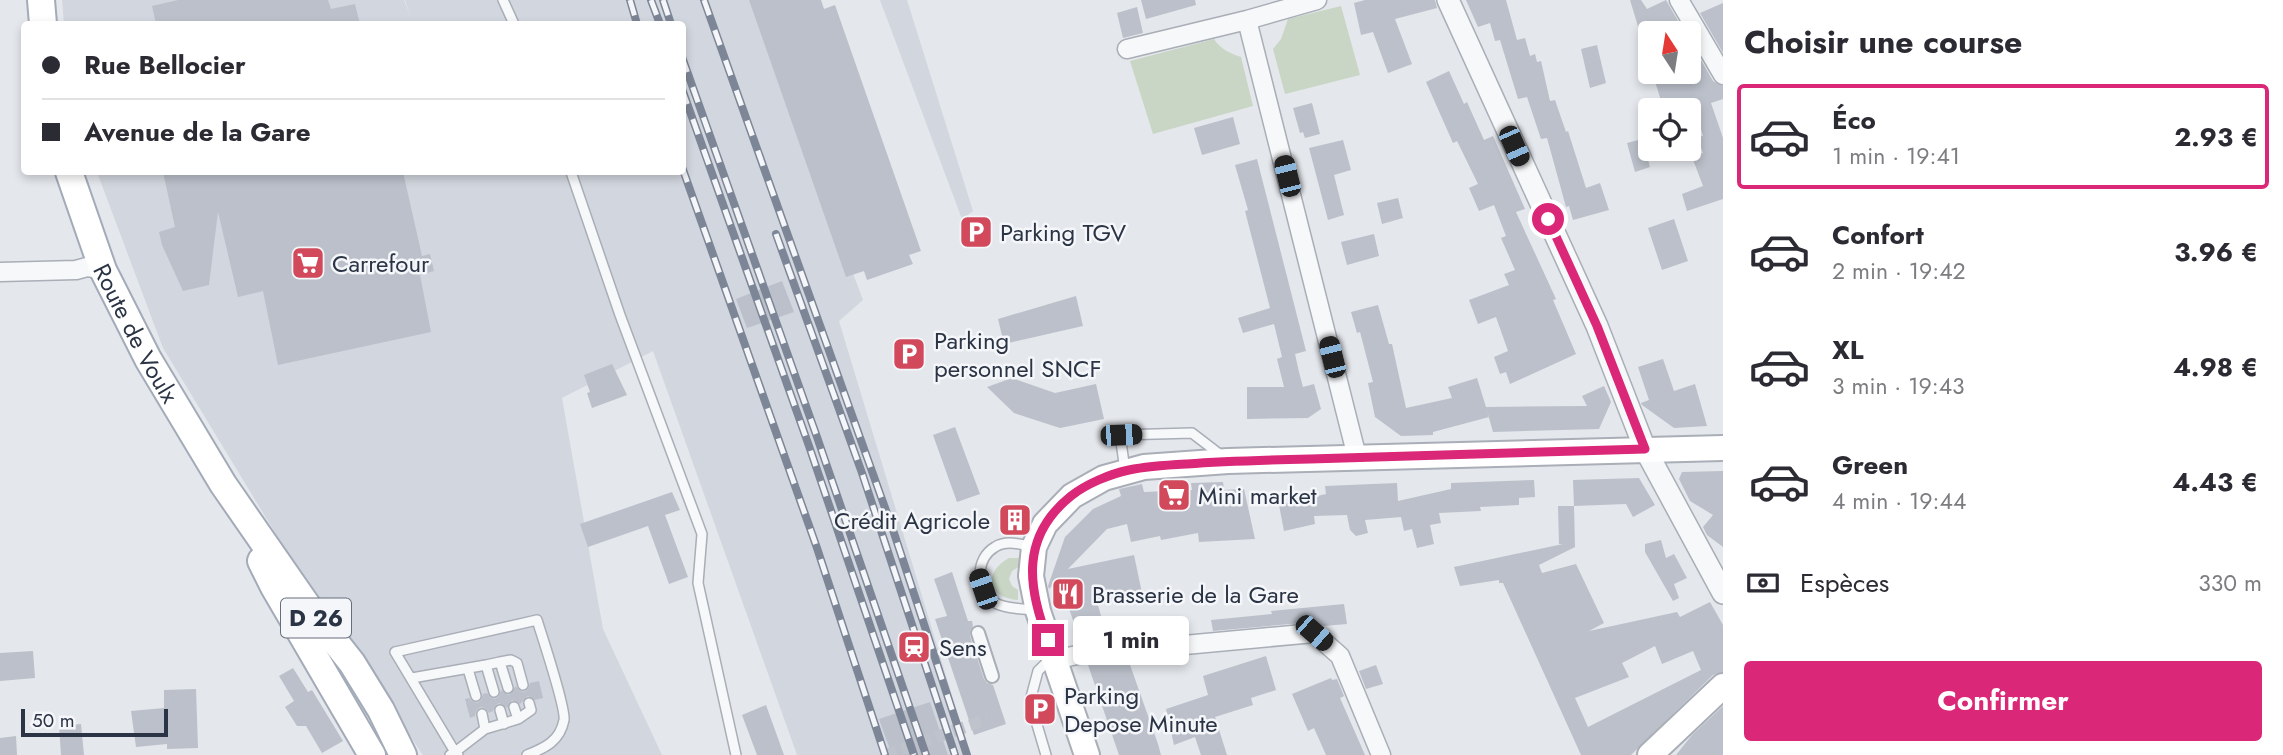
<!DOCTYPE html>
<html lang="fr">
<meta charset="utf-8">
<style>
body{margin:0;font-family:Jost,sans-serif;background:#f7f7f7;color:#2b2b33;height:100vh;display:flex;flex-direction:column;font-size:26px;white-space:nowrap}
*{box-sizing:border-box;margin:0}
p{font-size:23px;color:#7c7c81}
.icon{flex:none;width:38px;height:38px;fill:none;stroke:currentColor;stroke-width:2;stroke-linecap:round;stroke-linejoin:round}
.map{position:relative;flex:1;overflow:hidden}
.details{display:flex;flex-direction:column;background:#fff;width:560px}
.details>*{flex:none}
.guide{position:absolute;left:21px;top:21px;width:665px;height:154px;border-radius:7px;box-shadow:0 4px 10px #0003;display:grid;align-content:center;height:154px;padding:0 21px;background:#fff}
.needle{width:46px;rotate:348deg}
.controls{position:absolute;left:1638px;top:21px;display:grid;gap:14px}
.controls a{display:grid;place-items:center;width:63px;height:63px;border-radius:7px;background:#fff;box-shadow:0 4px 10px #0003;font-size:35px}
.scale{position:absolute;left:21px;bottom:18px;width:147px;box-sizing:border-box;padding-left:7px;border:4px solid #2b3445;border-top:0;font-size:19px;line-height:24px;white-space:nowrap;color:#2b3445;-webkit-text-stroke:5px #f4f6f9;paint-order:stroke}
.end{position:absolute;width:32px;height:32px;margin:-16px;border:9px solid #db2777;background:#fff;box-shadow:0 0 0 4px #fff}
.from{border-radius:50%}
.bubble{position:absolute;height:49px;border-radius:7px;background:#fff;box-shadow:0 4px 10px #0003;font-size:23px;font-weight:700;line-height:49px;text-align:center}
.car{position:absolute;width:21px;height:42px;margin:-21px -10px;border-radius:9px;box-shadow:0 0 5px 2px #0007;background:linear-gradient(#222 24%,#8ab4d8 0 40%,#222 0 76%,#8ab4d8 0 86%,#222 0)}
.guide b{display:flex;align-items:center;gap:24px;height:66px;font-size:26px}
.guide b+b{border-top:2px solid #e1e1e2}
.guide i{width:18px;height:18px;background:#2b2b33}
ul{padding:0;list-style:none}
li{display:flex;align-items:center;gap:21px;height:105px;margin:0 14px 10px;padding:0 7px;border:4px solid transparent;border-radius:7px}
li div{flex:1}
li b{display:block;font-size:26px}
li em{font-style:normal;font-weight:700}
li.selected{border-color:#db2777}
li>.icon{width:63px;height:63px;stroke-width:1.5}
h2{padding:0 21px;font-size:32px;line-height:84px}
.pay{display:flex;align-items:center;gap:18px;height:77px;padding:0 21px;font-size:26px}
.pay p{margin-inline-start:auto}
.cta{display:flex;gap:14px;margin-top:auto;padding:14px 21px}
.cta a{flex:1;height:80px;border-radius:7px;background:#db2777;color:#fff;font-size:28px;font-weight:700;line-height:80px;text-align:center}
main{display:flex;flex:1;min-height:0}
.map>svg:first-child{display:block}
</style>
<main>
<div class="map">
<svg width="1723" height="755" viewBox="0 0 1723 755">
<rect width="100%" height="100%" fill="#e4e7ec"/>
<path fill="#d2d6de" d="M62 0H404L410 15 405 0H750L863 300 839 321 970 755H797L653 351 562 398 603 629 662 755H423L302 577 163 348 97 172H682V24H64Z
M880 0H907L973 211 962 219Z"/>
<path fill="#c9d6c5" d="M1341 6 1360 75 1285 94 1273 49 1281 39 1288 19Z
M1214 39C1220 49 1231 54 1241 57L1253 106 1153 134 1130 61Z
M1009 558H1020V566L1012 571 1009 579 1012 586 1018 590V600C988 598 982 573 1009 558Z"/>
<path fill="#bbc0ca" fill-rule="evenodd" d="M178 0H328L331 9 355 4 360 24H156L152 6Z
M749 0H821L824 9 835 5 921 251 909 255 913 264 867 280 864 271 846 277Z
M1141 0H1195L1196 5 1146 19Z
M1365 0H1435L1437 8 1395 19 1412 64 1388 73 1373 32 1361 35 1354 3Z
M1466 0H1506L1517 40 1525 38 1530 56 1535 54 1537 62 1541 61 1550 101 1555 100 1566 132 1568 131 1586 188 1600 183 1609 210 1573 220 1569 206 1566 207 1547 138 1541 139 1527 97 1518 99 1500 40 1495 41 1490 23 1478 27Z
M1630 0H1641L1647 9 1666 0 1685 33H1640Z
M1723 3V53L1700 13Z
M1137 7 1143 33 1123 38 1117 13Z
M1689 39 1713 81 1723 86V99L1711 103 1723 138V199L1687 211 1682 194 1703 186 1692 157 1703 153 1697 137 1703 136 1695 110H1664L1652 72H1689Z
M1597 45 1606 83 1590 88 1581 49Z
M1449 71 1464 104 1467 102 1484 140 1493 136 1525 209 1516 212 1556 299 1553 300 1576 354 1510 384 1506 372 1500 374 1494 357 1508 351 1496 317 1478 324 1469 300 1509 285 1504 274 1515 270 1501 238 1506 236 1494 205 1479 211 1469 188 1478 184 1457 141 1453 143 1426 82Z
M1312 103 1320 134 1305 138 1303 132 1300 133 1293 108Z
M1233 117 1240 144 1202 155 1194 128Z
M1642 139 1650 167 1635 172 1627 143Z
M1343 140 1351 170 1334 175 1344 215 1328 220 1309 148Z
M1257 159 1306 351 1295 354 1299 372 1303 387 1314 384 1321 409 1308 418 1247 419V387H1284L1277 359 1282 357 1274 324 1243 333 1238 318 1270 308 1245 211 1248 210 1235 165Z
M163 172H403L422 256 430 254 434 271 420 275 431 332 278 365 263 291 238 297 218 212 209 285 183 291 162 245 159 232 175 227Z
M1398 198 1403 218 1382 224 1377 203Z
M1674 219 1688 261 1662 270 1648 228Z
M1374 234 1379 256 1347 265 1341 242Z
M782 281 794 312 747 328 736 299Z
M1076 296 1083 326 1004 344 998 319Z
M1378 305 1389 344H1392L1406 408 1452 398 1448 387 1477 378 1486 407 1587 406 1582 396 1604 386 1611 402 1599 429 1493 432 1487 411 1489 417 1433 432V435L1401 436 1375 417 1368 383 1373 382 1360 332 1357 333 1351 312Z
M1663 359 1674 391 1695 384 1707 426 1674 428 1642 405 1641 403 1649 400 1638 367Z
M612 364 627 395 592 408 587 393 590 392 584 375Z
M1012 378 1055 393 1096 384 1104 419 1060 428 1014 413 987 387Z
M955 427 980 494 957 502 933 435Z
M1723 471V547L1707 535 1703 527 1713 515 1690 501 1679 479 1682 472Z
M1639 478 1655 505 1633 517 1626 504 1574 506 1573 480Z
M1534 480 1535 497 1519 498V505L1480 507 1481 511 1439 513 1441 523 1430 525 1434 544 1417 548 1412 529 1404 531 1401 517 1365 520 1368 533 1356 536 1350 530 1347 515 1314 516 1315 524 1284 531 1279 505 1326 494 1325 486 1397 483 1398 501 1451 489V483Z
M1223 482 1224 490 1244 489 1255 539 1199 542 1198 533 1161 540 1160 536 1131 542 1127 524 1107 529 1068 569 1134 555 1142 593 1098 605 1106 634 1118 630 1121 639 1086 643 1079 638 1059 579 1049 589 1048 586 1065 537 1093 509 1121 496 1119 489 1142 484 1144 492 1192 490 1191 483Z
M672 492 680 510 665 515 688 577 669 584 648 526 588 547 580 524Z
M1558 506H1574L1575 547 1539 565 1542 573 1576 564 1604 623 1589 631 1677 612 1680 617 1710 602 1723 625V672L1713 675 1631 755H1581L1503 583H1499V580L1460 586 1454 567 1563 544H1559ZM1655 646 1662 664 1693 651 1701 670 1588 727 1575 698 1629 677 1622 663Z
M1661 540 1666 558 1674 554 1687 578 1674 584 1679 598 1673 601 1645 552V544Z
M952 572 968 621H972L973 626 970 631V636L984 679 987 683 993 685 1006 724 974 735 935 619 947 616 934 579Z
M1344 604 1347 624 1324 626 1313 622 1213 631 1211 620 1272 614 1271 611Z
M33 651 35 678 0 681V653Z
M1266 656 1276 690 1251 698 1253 705 1215 717 1227 755H1201L1195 737 1174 745 1166 709 1208 695 1203 676Z
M1129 662 1158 744 1161 755H1119L1088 665Z
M1376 665 1383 684 1366 689 1359 671Z
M293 668 308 692 312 690 343 741 322 753 306 726H297L285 707 294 701 279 676Z
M1331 678 1332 680 1337 679 1344 696 1340 698 1365 755H1326L1314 728 1308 731 1292 694Z
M539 681 543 698 535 700 528 696 520 704 512 700 507 708 499 703 495 706 493 711 489 713 485 708 480 707 476 711 475 716 470 718 465 699 469 698 472 701 477 703 481 700 483 694 487 693 490 697 495 699 499 696 501 690 509 695 516 686 519 690 524 692 528 689 530 683Z
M196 689 198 748 167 749V744L136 747 131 711 164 708V690Z
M930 702 948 755H892L879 719Z
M766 705 784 755H757L742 715Z
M1723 706V755H1676L1692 735Z
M81 724 84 755H61L59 726Z
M16 736 17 755H0V738Z"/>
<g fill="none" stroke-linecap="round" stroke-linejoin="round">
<path stroke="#bfc3cb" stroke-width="12" stroke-dasharray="12 6" stroke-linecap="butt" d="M885 755 988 719"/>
<defs>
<path id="service" d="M503 0 514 24
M571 172 620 315 702 534 698 583 736 755
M1125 470 1120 435 1192 433 1222 456
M1033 547C1021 544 1006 540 995 547 975 559 976 587 994 602 1003 609 1025 609 1036 610
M500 662 511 660 517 663 523 685
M486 665 500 662 508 688
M468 669 476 696
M412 678 486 665 494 692
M500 710 504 724
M482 714 485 729
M518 719 531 710 529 703
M450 755 455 752 395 652 537 620C542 636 566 708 564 720 560 741 545 748 527 755
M458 755 455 752 485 729 518 719 514 707
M1046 755 1030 701 1038 671 1052 657"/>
<path id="pedestrian" d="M978 633 992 676"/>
<path id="minor" d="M1679 0 1723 75
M1247 20 1357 457
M1127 49 1247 20 1317 0
M0 272 76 270 87 267 103 270
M1054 660 1077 655 1314 633 1340 656 1381 755"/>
<path id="tertiary" d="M1448 0 1597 326 1645 449 1723 593"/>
<path id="secondary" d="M1087 755 1038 611 1031 576 1034 547 1045 524 1072 496 1104 478 1144 467 1228 461 1723 448
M1650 755 1723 686"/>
<g id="primary">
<path d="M41 0 43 24"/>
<path id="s1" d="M69 172 103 270 148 359 223 484 311 611 352 663 381 710 403 755"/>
<path d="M261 561 274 587 372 755"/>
</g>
</defs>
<use href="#service" stroke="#a9aeb7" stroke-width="12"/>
<use href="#pedestrian" stroke="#a9aeb7" stroke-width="16"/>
<use href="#minor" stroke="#a9aeb7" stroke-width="21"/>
<use href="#tertiary" stroke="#a9aeb7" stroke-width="24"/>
<use href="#secondary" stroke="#a9aeb7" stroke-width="28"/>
<use href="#primary" stroke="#a3abb8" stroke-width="30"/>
<use href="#service" stroke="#f7f8fa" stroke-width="9"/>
<use href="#pedestrian" stroke="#f7f8fa" stroke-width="12"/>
<use href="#minor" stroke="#f7f8fa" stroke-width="18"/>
<use href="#tertiary" stroke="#f7f8fa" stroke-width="21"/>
<use href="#secondary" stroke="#fff" stroke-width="24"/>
<use href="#primary" stroke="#fff" stroke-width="26"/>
<defs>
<path id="rail" d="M630 0 637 24
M651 0 660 24
M663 0 671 24
M704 0 894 533 967 755
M682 57 817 437 926 755
M682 89 809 446 914 755
M682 167 817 548 885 755
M776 234 862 473 955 755"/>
</defs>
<use href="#rail" stroke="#7d8696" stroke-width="8"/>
<use href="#rail" stroke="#f4f6f9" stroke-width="5" stroke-dasharray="16" stroke-linecap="butt"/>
</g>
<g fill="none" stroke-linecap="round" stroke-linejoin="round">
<path stroke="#db2777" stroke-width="9" d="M1048 640C1027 586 1021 536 1071 496 1086 484 1110 474 1129 470 1148 466 1168 465 1187 464 1228 461 1269 460 1310 459 1421 455 1533 452 1645 449L1597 326 1548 219"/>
</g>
<defs>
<symbol id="parking-square" viewBox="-11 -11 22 22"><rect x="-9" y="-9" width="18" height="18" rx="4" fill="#d1495b" stroke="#f4f6f9"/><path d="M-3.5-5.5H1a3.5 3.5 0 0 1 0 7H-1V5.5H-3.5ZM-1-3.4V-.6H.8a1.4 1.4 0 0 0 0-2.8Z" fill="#fff"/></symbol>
<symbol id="supermarket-square" viewBox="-11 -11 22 22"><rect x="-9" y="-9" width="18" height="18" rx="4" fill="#d1495b" stroke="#f4f6f9"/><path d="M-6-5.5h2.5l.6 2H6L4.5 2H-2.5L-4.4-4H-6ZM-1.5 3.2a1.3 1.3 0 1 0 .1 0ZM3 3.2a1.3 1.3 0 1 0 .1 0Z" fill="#fff"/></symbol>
<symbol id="building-square" viewBox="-11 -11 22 22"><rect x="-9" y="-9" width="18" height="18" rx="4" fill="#d1495b" stroke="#f4f6f9"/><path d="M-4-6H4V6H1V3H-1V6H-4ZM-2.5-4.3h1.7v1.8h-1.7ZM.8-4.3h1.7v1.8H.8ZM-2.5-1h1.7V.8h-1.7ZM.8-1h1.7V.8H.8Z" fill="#fff"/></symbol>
<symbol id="restaurant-square" viewBox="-11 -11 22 22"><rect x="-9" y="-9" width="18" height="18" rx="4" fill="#d1495b" stroke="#f4f6f9"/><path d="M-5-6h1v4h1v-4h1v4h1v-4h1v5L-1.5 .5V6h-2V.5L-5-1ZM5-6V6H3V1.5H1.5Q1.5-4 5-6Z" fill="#fff"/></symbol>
<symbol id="station-square" viewBox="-11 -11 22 22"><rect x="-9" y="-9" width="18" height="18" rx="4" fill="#d1495b" stroke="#f4f6f9"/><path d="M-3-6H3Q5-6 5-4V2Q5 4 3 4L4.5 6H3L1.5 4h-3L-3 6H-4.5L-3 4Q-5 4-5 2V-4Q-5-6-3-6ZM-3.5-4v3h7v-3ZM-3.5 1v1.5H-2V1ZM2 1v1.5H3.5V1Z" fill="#fff"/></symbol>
</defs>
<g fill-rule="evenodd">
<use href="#parking-square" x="957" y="213" width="38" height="38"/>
<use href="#supermarket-square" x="289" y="244" width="38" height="38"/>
<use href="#parking-square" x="890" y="335" width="38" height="38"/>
<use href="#supermarket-square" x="1155" y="476" width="38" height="38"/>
<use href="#building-square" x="996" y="501" width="38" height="38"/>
<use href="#restaurant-square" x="1049" y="575" width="38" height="38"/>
<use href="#station-square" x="895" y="628" width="38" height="38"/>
<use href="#parking-square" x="1021" y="690" width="38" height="38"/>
</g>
<g text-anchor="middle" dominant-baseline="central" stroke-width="5" stroke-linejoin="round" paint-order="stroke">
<rect fill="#f4f6f9" stroke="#676e7b" stroke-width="2" x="281" y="598.5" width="70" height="39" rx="5"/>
<g font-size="23" font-weight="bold" fill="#2b3445">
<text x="316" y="618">D 26</text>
</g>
<g font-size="24" fill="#2b3445" stroke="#f4f6f9" text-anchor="start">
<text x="1000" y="232">Parking TGV</text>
<text x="332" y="263">Carrefour</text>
<text x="934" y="340">Parking<tspan x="934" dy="28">personnel SNCF</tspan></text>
<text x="1198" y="495">Mini market</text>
<text x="990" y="520" text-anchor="end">Crédit Agricole</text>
<text x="1092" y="594">Brasserie de la Gare</text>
<text x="939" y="647">Sens</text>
<text x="1064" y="695">Parking<tspan x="1064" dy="28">Depose Minute</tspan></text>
</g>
<g font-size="24" fill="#2b3445" stroke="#f4f6f9">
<text stroke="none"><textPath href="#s1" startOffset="175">Route de Voulx</textPath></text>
</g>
</g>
</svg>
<div class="controls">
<a><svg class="needle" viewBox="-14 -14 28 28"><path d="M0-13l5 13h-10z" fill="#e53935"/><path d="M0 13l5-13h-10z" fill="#7c7c81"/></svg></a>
<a><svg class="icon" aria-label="locate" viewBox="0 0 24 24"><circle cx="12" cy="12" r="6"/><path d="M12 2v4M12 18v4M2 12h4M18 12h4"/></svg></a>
</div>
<div class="scale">50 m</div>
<i class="end from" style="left:1548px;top:219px"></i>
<i class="end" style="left:1048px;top:640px"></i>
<div class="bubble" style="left:1073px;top:616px;width:116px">1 min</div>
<i class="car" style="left:1514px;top:146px;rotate:156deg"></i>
<i class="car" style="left:1287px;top:176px;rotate:346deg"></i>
<i class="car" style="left:1332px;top:357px;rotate:346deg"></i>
<i class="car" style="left:1121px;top:435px;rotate:88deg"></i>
<i class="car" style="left:983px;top:589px;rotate:341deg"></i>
<i class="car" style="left:1314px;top:633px;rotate:131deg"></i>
<div class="guide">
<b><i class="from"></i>Rue Bellocier</b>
<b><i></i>Avenue de la Gare</b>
</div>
</div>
<section class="details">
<h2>Choisir une course</h2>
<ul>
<li class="selected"><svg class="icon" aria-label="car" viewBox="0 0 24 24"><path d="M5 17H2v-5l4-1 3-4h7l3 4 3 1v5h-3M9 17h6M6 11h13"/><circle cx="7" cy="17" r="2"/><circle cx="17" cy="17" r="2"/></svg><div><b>Éco</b><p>1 min · 19:41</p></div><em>2.93 €</em></li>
<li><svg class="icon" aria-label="car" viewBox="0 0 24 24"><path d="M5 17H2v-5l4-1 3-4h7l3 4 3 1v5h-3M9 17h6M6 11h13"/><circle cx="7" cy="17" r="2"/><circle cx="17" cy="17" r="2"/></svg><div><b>Confort</b><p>2 min · 19:42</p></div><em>3.96 €</em></li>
<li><svg class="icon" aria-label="car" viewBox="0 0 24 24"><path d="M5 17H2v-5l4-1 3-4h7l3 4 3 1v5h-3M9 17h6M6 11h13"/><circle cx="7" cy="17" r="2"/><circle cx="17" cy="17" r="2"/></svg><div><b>XL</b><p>3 min · 19:43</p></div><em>4.98 €</em></li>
<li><svg class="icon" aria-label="car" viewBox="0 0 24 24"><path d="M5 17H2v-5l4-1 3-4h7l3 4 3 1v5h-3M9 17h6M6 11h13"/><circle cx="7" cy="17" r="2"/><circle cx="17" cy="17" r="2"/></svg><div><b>Green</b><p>4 min · 19:44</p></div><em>4.43 €</em></li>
</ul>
<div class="pay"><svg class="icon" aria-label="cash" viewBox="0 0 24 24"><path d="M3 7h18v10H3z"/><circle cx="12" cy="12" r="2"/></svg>Espèces<p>330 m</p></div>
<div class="cta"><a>Confirmer</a></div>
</section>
</main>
